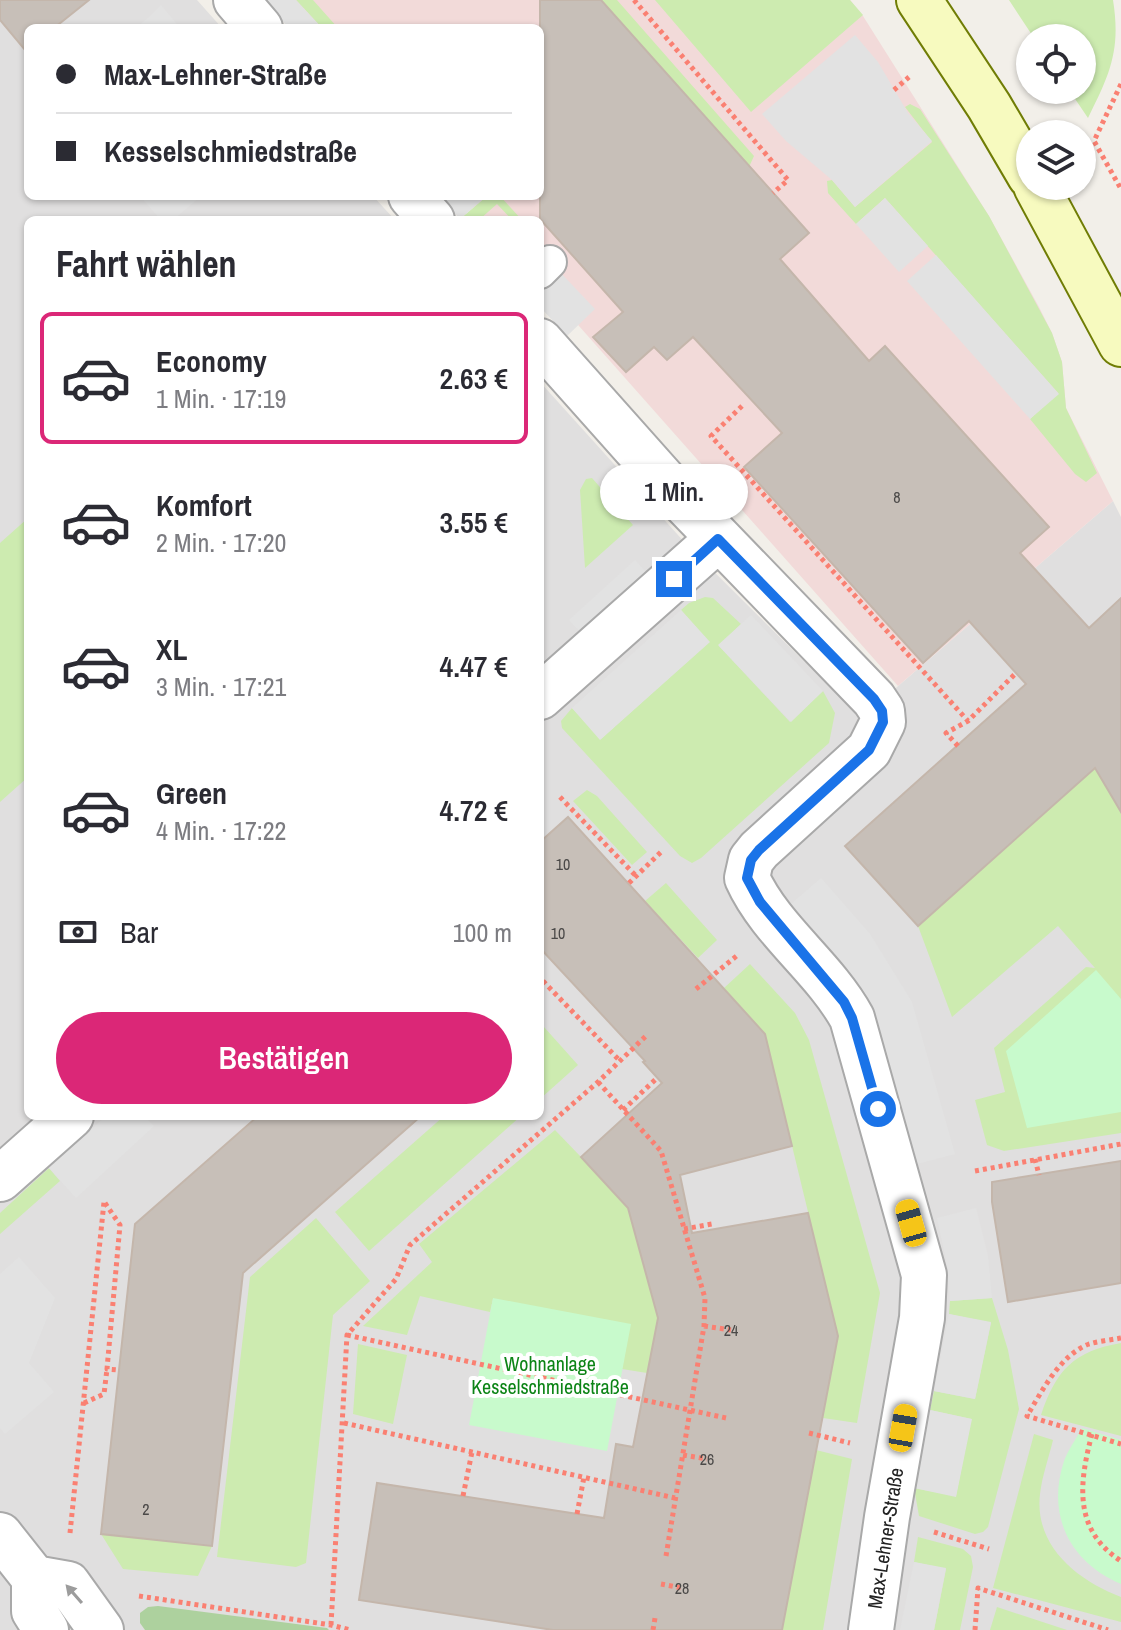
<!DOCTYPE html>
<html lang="de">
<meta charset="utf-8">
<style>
body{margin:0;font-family:"Archivo Narrow",sans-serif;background:#f2f2f3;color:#2b2b33;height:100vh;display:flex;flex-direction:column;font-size:30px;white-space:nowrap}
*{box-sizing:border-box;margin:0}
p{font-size:26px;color:#7c7c81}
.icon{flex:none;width:44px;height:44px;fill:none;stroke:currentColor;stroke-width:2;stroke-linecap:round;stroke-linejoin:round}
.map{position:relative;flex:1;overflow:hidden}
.drawer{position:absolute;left:24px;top:216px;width:520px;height:904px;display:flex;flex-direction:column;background:#fff;border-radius:12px;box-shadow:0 2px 6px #0004}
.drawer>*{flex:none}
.guide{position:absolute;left:24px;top:24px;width:520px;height:176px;border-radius:12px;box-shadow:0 2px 6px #0004;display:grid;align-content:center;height:176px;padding:0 32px;background:#fff}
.controls{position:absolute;left:1016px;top:24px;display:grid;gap:16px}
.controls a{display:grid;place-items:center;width:80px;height:80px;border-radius:50%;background:#fff;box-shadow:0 2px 6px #0004;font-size:40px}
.end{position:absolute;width:36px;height:36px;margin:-18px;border:10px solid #1a73e8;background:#fff;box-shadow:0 0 0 4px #fff}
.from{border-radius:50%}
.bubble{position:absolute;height:56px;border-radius:28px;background:#fff;box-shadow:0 2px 6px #0004;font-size:26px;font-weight:600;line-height:56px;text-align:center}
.car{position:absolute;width:24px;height:48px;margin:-24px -12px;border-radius:10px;box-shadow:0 0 6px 2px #0007;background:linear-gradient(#f5c518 24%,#345 0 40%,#f5c518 0 76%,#345 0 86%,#f5c518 0)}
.guide b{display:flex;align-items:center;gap:28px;height:76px;font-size:30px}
.guide b+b{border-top:2px solid #e1e1e2}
.guide i{width:20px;height:20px;background:#2b2b33}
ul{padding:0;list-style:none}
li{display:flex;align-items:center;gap:24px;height:132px;margin:0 16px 12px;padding:0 16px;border:4px solid transparent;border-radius:12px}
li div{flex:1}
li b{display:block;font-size:30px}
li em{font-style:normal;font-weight:600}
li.selected{border-color:#db2777}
li>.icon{width:72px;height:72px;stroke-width:1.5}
h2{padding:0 32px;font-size:36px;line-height:96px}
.pay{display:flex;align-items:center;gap:20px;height:88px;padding:0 32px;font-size:30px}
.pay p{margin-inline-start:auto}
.button{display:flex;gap:16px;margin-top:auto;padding:16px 32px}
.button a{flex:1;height:92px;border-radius:48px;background:#db2777;color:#fff;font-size:32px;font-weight:600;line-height:92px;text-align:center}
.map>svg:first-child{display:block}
</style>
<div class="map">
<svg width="1121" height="1630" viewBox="0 0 1121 1630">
<rect width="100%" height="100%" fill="#f2efe9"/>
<path fill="#e0dfdf" d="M0 0H197L222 28H28V196H373L395 220H28V1116H540V382L687 545 861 718 1113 501 1121 517V1630H0Z"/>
<path fill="#f2dad9" d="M289 0H850L863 16 989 216 1039 307 1052 333 1062 362 1066 408 1113 501 898 686 540 282V220H485L463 196H540V28H314Z"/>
<path fill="#cdebb0" d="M296 0H313L338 28H322Z
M601 0H617L754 156 749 167Z
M655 0H850L863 15 751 112Z
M1009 0H1113C1121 50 1110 74 1088 118L1069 90H1082V38H1034Z
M910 104 920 109 989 216 1052 333 1062 362 1066 408 1097 473 1086 482 1075 474 1030 419 1058 393 885 198 856 224 828 193 827 181 832 180 855 207 932 142 905 107Z
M487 196H500L522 220H512L497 204 479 220 460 219Z
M592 478 633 525 585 568 580 490 586 479Z
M28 518V777L0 802V543Z
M705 597 713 598 741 624 719 646 790 722 823 691 835 713 829 743 701 858 692 863 680 856 562 728 561 721 572 708 601 739 709 642 681 610 689 603Z
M1121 745V792L1113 798 1121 812V1133L1004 1151 987 1145 975 1100 1005 1092 994 1048 1086 967 1095 968 1058 926 952 1017 918 926Z
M587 790 597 796 647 852 632 865 573 801Z
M666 883 717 940 698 958 645 901Z
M750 964 795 1013 809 1040 880 1293 857 1423 823 1418 838 1336 765 1034 724 988Z
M544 1027 578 1065 540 1099V1031Z
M444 1116H521L369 1251 335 1212Z
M555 1130 581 1157 638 1177 684 1326 657 1321 647 1373 622 1369 630 1325 493 1299 490 1312 420 1296 407 1335 363 1326 432 1262 419 1244Z
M49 1168 60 1181 0 1234V1213Z
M316 1218 370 1281 333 1315 306 1563 296 1567 217 1557 250 1277Z
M992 1298 1008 1350 1019 1409 988 1527 983 1532 975 1534 919 1516 914 1488 956 1496 971 1419 930 1410 934 1391 975 1399 991 1323 949 1314 950 1301Z
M1121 1343V1436L1041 1415C1056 1370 1074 1351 1121 1343Z
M358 1344 407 1355 393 1424 353 1414Z
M1034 1434 1053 1440C1049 1457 1042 1476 1040 1494 1034 1546 1077 1580 1121 1597V1622L993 1588Z
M816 1450 852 1459 823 1630H782Z
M101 1534 212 1546 198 1576 123 1569Z
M918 1537 963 1549 971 1556 973 1567 960 1630H934L946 1569 914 1562Z
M997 1607 1067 1630H990Z"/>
<path fill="#add19e" d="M158 1606 327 1628 329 1630H145L140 1623V1613L148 1607Z"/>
<path fill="#c8facc" d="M1096 970 1121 999V1112L1027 1128 1006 1051Z
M493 1298 631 1324 607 1451 469 1425Z
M1082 1428 1121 1440V1584C1070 1562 1046 1516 1064 1461 1068 1450 1076 1439 1082 1428Z"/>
<path fill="#e2e2e2" d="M263 0H296L322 28H289Z
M161 5 180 28H136L149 17Z
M855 35 878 62 908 113 932 141 855 207 832 180 786 141 762 114Z
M140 196H201L173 220H161Z
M439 196H487L460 219Z
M885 198 928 246 899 272 856 224Z
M540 251 595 309 567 336 540 307Z
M936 255 1059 394 1030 419 907 281Z
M635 560 646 572 580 632 569 620Z
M681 610 710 642 600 740 572 708Z
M751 615 823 691 791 722 718 645Z
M821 878 870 934 912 1002 955 1154 917 1164 874 1012 839 960 791 904Z
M106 1116H144L154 1126 76 1198 49 1168Z
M976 1208 988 1256 992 1298 950 1301 946 1260 937 1218Z
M19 1257 55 1298 29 1363 54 1392 5 1434 0 1428V1274Z
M949 1314 991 1322 975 1399 934 1391Z
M930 1410 972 1419 956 1497 914 1488Z
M914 1562 946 1568 934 1630H900Z"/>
<path fill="#c7bfb8" stroke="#c4b6ab" stroke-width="2" d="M0 0H89L54 28H28V48L25 50 0 20Z
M540 0H601L809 233 780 259 869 361 885 346 1049 527 1020 553 1089 628 1121 598V812L1095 768 918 926 845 846 1026 684 969 621 923 663 744 467 782 433 693 337 667 360 654 347 626 372 593 337 623 312 540 219Z
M568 817 765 1034 792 1146 680 1175 692 1233 808 1213 838 1336 782 1630H553L359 1600 377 1483 604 1518 616 1444 633 1447 658 1318 628 1208 581 1157 662 1083 643 1062 645 1061 540 948V842Z
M258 1116H421L243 1273 212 1546 101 1534 135 1224Z
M1121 1161V1283L1008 1302 992 1202V1182Z"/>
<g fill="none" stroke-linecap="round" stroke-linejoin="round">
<defs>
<path id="lane" d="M540 272 550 262"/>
<path id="street" d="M236 0 260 28
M411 196 432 220
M540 341 678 496 874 699 882 711 883 722 869 750 759 850 751 860 747 878C771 931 824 967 852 1018L924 1275 922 1318 887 1517 871 1630
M540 697 718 539
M0 1179 71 1116
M0 1535 34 1578V1611L46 1630
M34 1578 68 1584 101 1630"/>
<path id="secondary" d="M919 0 989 106 1030 176
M1036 186 1121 344"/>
</defs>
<use href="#lane" stroke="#a9a9a9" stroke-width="36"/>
<use href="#street" stroke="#a9a9a9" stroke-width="48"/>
<use href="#secondary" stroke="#707d05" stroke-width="48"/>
<path stroke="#fa8072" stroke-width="5" stroke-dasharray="4 4" stroke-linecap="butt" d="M634 0 788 180 773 193
M1121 84 1094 141 1121 189
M894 90 909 77
M742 406 711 436 968 721
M958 746 946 733 968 721 1016 673
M560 797 636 876
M629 883 661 852
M543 981 620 1061
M696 989 739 954
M598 1082 661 1151 705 1298 704 1326 666 1556
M623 1110 657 1078
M1035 1159 1039 1175
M975 1171 1121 1144
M105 1203 120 1225 107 1369 119 1370
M684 1229 712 1224
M704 1326 731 1330
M347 1335 726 1418
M1121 1338C1111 1340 1099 1341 1089 1344 1060 1355 1042 1391 1027 1416L1121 1444
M84 1403 104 1394 107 1369
M344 1423 675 1498
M809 1433 850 1443
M1092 1434C1079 1483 1073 1530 1121 1561
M683 1455 707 1459
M463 1496 472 1452
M577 1514 584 1477
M934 1532 989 1549
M70 1533 104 1202
M661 1584 682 1588
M139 1596 331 1625 350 1630
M331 1625 347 1335 396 1279 410 1245 598 1082 648 1034
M653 1630 655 1618
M975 1630 978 1588 1108 1630"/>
<use href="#lane" stroke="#fff" stroke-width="32"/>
<use href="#street" stroke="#fff" stroke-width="44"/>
<use href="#secondary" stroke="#f7fabf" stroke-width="44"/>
</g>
<defs><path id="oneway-solid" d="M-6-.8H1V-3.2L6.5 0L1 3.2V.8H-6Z" transform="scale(2)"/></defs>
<use fill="#9c9c9c" href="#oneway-solid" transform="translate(74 1594) rotate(-131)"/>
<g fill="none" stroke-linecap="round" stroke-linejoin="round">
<path stroke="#1a73e8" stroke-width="10" d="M674 579 718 539 874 699 882 711 883 722 869 750 759 850 751 860 747 878 760 902 844 1002 852 1018 878 1109"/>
</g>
<g text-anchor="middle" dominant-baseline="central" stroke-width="8" stroke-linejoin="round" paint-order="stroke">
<g font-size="16" fill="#4b4948">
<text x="897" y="497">8</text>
<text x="563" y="864">10</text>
<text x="558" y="933">10</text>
<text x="731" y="1330">24</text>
<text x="707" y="1459">26</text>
<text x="146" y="1509">2</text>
<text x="682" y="1588">28</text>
</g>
<g font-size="20" fill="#0c8416" stroke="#fff">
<text x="550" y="1363">Wohnanlage<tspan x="550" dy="23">Kesselschmiedstraße</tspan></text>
</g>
<g font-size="20" fill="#222" stroke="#fff">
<text transform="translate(885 1538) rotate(-81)">Max-Lehner-Straße</text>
</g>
</g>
</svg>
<div class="controls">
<a><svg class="icon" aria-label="locate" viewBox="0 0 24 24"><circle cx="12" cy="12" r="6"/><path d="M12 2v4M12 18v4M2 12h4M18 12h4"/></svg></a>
<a><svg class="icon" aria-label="layers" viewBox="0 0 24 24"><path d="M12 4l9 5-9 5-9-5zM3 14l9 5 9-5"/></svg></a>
</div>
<i class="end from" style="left:878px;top:1109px"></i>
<i class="end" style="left:674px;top:579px"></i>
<div class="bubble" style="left:600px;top:464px;width:148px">1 Min.</div>
<i class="car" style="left:911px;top:1223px;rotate:344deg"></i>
<i class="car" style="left:903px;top:1428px;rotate:10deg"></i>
<div class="guide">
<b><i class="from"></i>Max-Lehner-Straße</b>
<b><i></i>Kesselschmiedstraße</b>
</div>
<section class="drawer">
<h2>Fahrt wählen</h2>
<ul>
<li class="selected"><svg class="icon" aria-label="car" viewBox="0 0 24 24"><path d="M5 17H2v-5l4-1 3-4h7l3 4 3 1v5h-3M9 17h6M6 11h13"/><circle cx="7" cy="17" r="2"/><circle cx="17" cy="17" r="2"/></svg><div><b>Economy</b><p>1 Min. · 17:19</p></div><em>2.63 €</em></li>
<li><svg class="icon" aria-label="car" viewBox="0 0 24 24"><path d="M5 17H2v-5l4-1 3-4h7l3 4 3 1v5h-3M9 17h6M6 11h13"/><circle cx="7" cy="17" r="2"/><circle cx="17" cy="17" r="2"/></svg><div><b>Komfort</b><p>2 Min. · 17:20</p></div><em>3.55 €</em></li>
<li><svg class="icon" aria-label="car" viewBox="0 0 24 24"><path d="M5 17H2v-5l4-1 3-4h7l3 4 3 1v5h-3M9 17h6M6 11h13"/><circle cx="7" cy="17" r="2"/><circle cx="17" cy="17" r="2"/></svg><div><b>XL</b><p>3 Min. · 17:21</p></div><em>4.47 €</em></li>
<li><svg class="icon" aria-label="car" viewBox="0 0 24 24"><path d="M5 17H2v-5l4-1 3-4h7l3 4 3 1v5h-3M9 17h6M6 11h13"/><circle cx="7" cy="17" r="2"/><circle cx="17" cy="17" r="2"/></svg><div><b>Green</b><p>4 Min. · 17:22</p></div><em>4.72 €</em></li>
</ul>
<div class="pay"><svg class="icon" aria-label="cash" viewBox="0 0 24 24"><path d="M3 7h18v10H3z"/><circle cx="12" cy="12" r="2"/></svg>Bar<p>100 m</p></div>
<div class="button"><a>Bestätigen</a></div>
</section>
</div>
